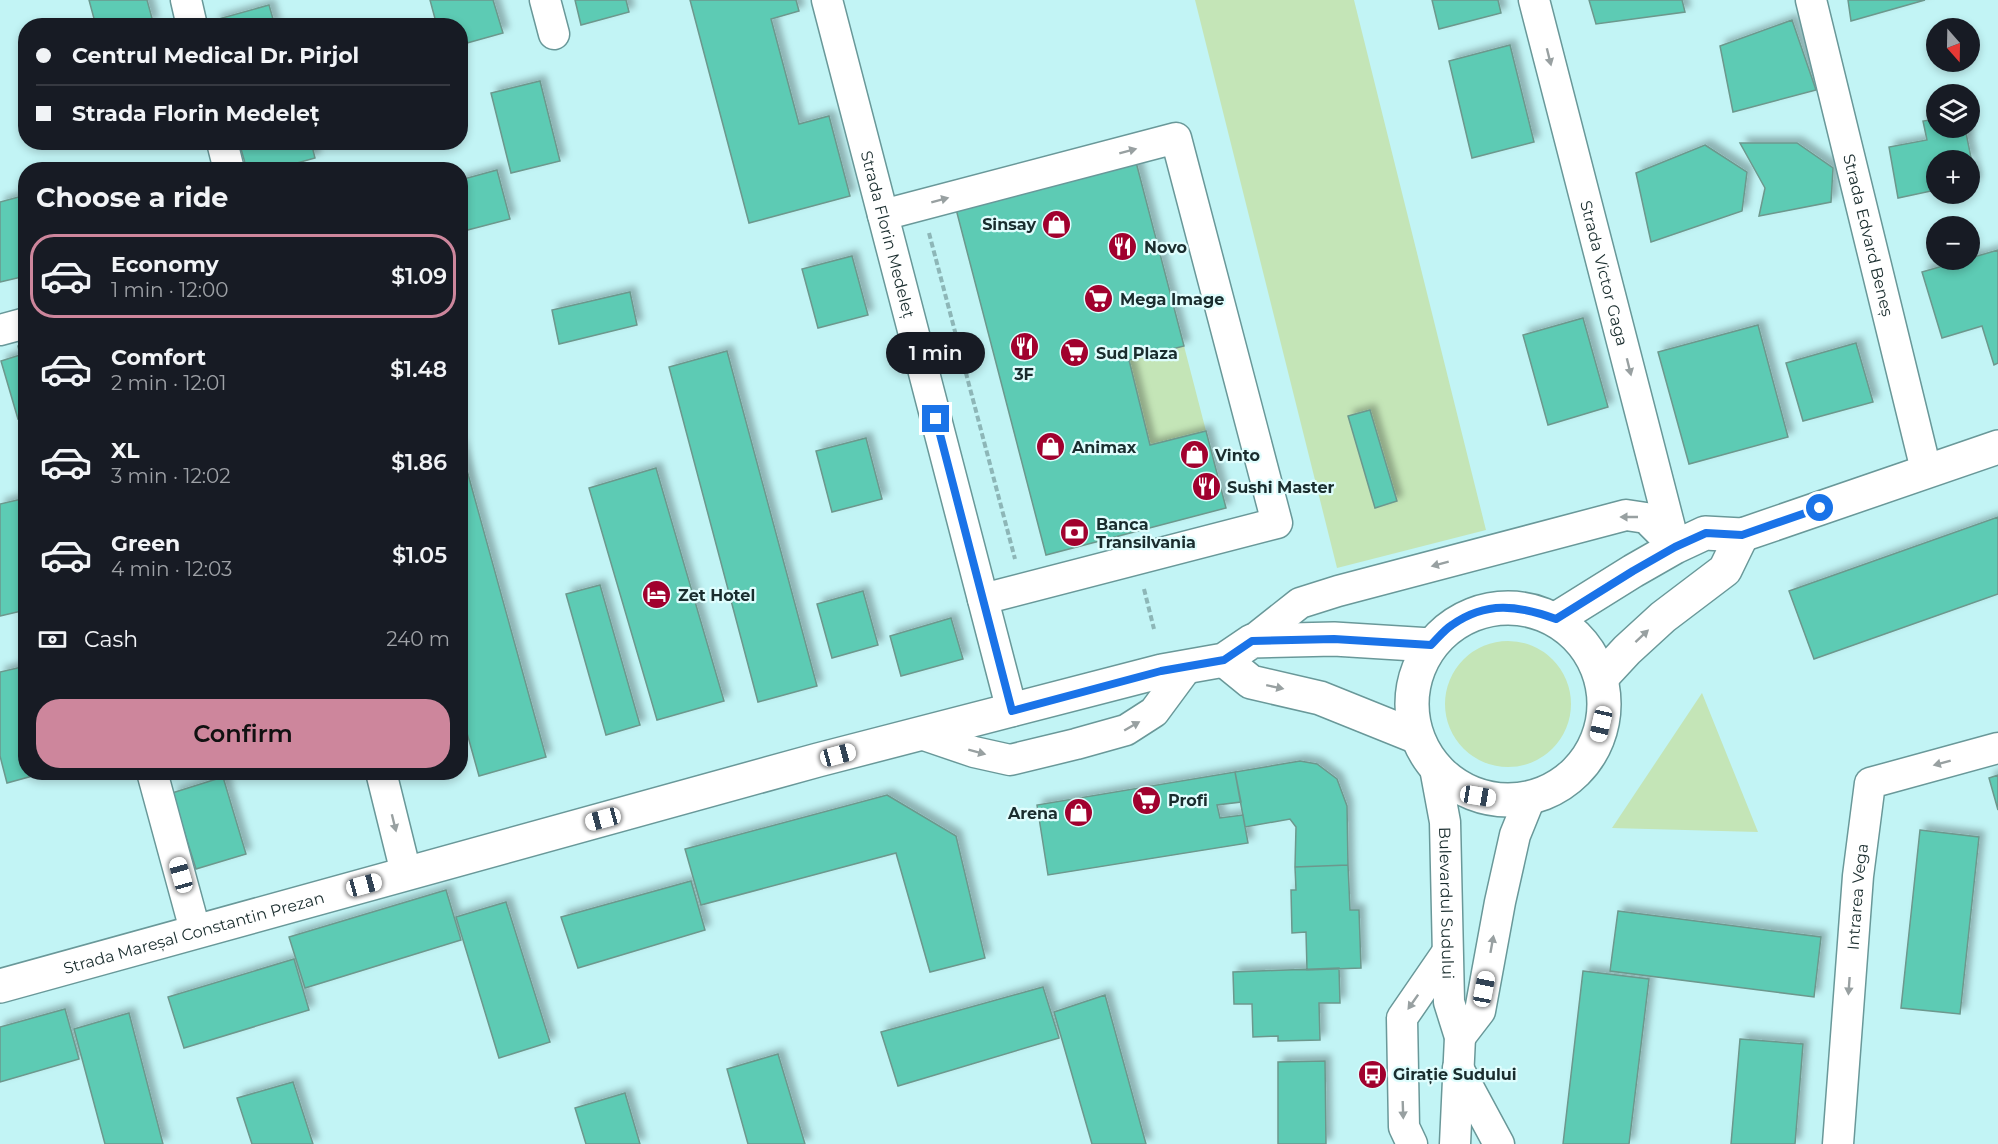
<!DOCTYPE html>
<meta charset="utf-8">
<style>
body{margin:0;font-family:Montserrat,sans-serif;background:#242831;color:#f1f3f6;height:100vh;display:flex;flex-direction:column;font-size:22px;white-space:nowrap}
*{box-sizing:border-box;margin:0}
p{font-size:20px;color:#9ea1a6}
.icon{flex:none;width:33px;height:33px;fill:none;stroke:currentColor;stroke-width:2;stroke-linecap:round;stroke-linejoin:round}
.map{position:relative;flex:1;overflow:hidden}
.details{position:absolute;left:18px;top:162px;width:450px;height:618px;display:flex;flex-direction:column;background:#171b24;border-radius:24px;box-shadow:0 3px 9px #0003}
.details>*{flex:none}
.banner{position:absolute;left:18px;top:18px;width:450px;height:132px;border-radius:24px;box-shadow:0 3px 9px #0003;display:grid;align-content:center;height:132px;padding:0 18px;background:#171b24}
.needle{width:39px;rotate:160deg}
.buttons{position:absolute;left:1926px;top:18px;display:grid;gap:12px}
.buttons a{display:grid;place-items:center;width:54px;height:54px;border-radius:50%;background:#171b24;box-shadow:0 3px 9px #0003;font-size:30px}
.end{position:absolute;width:27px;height:27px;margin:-14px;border:8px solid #1a73e8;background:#fff;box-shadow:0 0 0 3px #fff}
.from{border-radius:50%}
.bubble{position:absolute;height:42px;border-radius:21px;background:#171b24;box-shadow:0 3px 9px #0003;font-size:20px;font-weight:600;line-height:42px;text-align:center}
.car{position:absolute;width:18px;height:36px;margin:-18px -9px;border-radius:8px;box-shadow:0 0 4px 2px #0007;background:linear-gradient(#fff 24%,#345 0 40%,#fff 0 76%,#345 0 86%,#fff 0)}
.banner b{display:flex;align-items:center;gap:21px;height:57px;font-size:22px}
.banner b+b{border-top:2px solid #363941}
.banner i{width:15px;height:15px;background:#f1f3f6}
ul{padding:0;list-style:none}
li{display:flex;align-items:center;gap:18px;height:84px;margin:0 12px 9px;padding:0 6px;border:3px solid transparent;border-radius:24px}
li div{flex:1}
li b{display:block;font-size:22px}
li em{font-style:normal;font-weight:600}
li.on{border-color:#cd869c}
li>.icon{width:54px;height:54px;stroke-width:1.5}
h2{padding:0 18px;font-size:27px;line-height:72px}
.pay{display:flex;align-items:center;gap:15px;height:66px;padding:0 18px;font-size:22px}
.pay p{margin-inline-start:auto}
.cta{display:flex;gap:12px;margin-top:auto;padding:12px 18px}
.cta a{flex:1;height:69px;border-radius:24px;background:#cd869c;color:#111;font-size:24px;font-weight:600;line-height:69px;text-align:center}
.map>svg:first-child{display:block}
</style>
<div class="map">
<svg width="1998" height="1144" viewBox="0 0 1998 1144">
<defs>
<filter id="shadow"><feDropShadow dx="5.5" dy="-5.5" stdDeviation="3" flood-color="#0004"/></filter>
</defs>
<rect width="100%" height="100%" fill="#c2f4f5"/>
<path fill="#c4e5b7" d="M1195 0H1354L1486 530 1337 568Z
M1184 346 1206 431 1150 445 1129 360Z
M1445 704a63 63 0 1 1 126 0a63 63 0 1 1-126 0Z
M1702 693 1758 832 1612 828Z"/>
<path fill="#5dcbb4" stroke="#6c988d" stroke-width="1.5" filter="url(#shadow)" d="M89 0H147L153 22 140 26H96Z
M430 0H493L503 33 460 45V26H437Z
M575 0H626L629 12 581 25Z
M690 0H796L799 11 771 19 799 124 829 116 850 196 749 223Z
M1432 0H1498L1501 13 1439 29Z
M1589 0H1682L1685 12 1596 24Z
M1848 0H1925L1851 21Z
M269 5 275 26H216L215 20Z
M1792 20 1816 90 1733 112 1720 46Z
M1510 45 1534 142 1472 158 1449 61Z
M540 81 560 161 511 173 491 93Z
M1936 119V128H1965L1976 182 1970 184V160H1936V190L1898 198 1889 147 1927 140 1923 121Z
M239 142H311L315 158 272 170H247Z
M1740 143H1797L1833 168 1831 202 1759 216 1765 188Z
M1705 145 1747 172 1742 211 1651 242 1636 173Z
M1136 162 1184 346 1129 360 1150 445 1206 431 1226 508 1046 555 956 209Z
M497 170 510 219 460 232V180Z
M26 195V276L0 282V202Z
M1998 250V363L1994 365 1982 326 1942 338 1922 272Z
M852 256 868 315 818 328 802 269Z
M630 292 637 325 559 344 552 310Z
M1583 318 1608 407 1548 425 1523 335Z
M1758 325 1788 437 1689 464 1658 352Z
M1856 343 1873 402 1803 421 1786 363Z
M26 344V417L18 419 1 361 20 355 18 346Z
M727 351 817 686 758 702 669 367Z
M1370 410 1397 501 1375 508 1348 416Z
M866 438 882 499 832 512 816 451Z
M460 445 546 757 479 776 460 708Z
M656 468 724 701 657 720 589 488Z
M26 498V610L0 616V504Z
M1998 517V594L1814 659 1789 591Z
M600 585 640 725 606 735 566 594Z
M863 591 878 645 832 658 817 604Z
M951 618 963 659 901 676 890 636Z
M26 666V772H47L7 783 0 756V672Z
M1300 761 1317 764 1337 779 1347 806 1348 865 1295 867 1296 827 1290 819 1245 827 1235 772Z
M1235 772 1241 802 1217 805 1220 818 1243 815 1248 843 1048 875 1037 805Z
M1998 775V810L1989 778Z
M223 777 246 854 196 869 172 793Z
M887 795 956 836 985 958 930 972 896 853 701 905 685 849Z
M1920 830 1979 837 1960 1014 1901 1008Z
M1348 865 1350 910H1359L1361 968 1307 970 1306 932 1292 933 1291 890H1296L1295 867Z
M691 881 705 930 578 968 561 917Z
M446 890 461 940 305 988 289 937Z
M506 902 550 1042 499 1058 456 917Z
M1618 911 1821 937 1814 997 1610 971Z
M294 959 309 1010 184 1048 168 997Z
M1339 968 1340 1003H1319L1320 1040 1278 1041V1036L1253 1037 1252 1004H1234L1233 972Z
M1583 971 1649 979 1629 1144H1563Z
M1043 987 1059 1038 898 1086 881 1032Z
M1105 995 1146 1144H1092L1054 1012Z
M65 1009 79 1059 0 1082V1027Z
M129 1013 163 1144H105L74 1029Z
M1740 1039 1803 1044 1795 1144H1731Z
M778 1054 805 1144H748L727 1069Z
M1325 1061 1326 1144H1278V1062Z
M293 1082 313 1144H252L237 1098Z
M625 1093 640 1144H586L575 1108Z"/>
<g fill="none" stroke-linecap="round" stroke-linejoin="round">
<defs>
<g id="minor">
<path d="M186 0 192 26"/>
<path d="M545 0 554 34"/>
<path id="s1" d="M827 0 1012 711"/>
<path id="s2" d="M1534 0 1675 547"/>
<path id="s3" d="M1811 0 1926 470"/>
<path d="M222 142 229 170"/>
<path d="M883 215 1176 138 1277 523 983 599"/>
<path d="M0 330 26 323"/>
<path d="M1252 641 1300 603 1338 591 1626 515 1646 518 1675 547"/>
<path d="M921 734 974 752 1010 760 1076 744 1126 730 1154 712 1188 666"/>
<path id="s4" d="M1435 768 1445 822 1449 1002 1460 1037 1455 1144"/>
<path d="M152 772 195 930"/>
<path d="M381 772 406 873"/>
<path d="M1460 1037 1480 1011 1500 902 1515 835 1530 798"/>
<path d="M1458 1068 1499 1144"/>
<path d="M1412 1144 1404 1127 1402 1018 1446 954"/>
<path id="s5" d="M1838 1144 1858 876 1870 783 1998 748"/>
</g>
<g id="major">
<circle cx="1508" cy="704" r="96"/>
<path d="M1556 619 1633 571 1675 547 1705 533 1742 535 1998 447"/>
<path d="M1224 660 1251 682 1320 698 1417 737"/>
<path d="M1601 678 1627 650 1663 617 1725 570 1742 535"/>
<path id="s6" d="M0 986 818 760 1162 671 1224 660 1252 641 1334 639 1431 645"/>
</g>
</defs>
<use href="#minor" stroke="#699899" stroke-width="33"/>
<use href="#major" stroke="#699899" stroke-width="36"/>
<path stroke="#8db6b7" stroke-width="4" stroke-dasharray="6 3" stroke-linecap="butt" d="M929 233 1015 559
M1144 589 1154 629"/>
<use href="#minor" stroke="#fff" stroke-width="30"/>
<use href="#major" stroke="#fff" stroke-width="33"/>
</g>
<defs><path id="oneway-solid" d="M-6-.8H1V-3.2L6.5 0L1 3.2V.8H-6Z" transform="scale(1.5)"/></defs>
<g fill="#98a0a1">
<use href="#oneway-solid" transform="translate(1549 57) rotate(76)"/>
<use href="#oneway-solid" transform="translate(1128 151) rotate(-15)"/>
<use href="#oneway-solid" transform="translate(940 200) rotate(-15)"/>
<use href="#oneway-solid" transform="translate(1629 367) rotate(76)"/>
<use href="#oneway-solid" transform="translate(1629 517) rotate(180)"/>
<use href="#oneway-solid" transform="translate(1440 564) rotate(165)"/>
<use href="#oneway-solid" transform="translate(1642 636) rotate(-43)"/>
<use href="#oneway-solid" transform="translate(1275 687) rotate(12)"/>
<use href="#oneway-solid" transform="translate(1132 726) rotate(-30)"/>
<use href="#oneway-solid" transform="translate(977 752) rotate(15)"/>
<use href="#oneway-solid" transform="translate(1942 763) rotate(165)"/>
<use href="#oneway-solid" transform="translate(394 823) rotate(76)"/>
<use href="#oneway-solid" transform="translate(1492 944) rotate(-80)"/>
<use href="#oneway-solid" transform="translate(1849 986) rotate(94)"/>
<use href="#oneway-solid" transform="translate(1413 1002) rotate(125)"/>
<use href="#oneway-solid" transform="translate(1403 1110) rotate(88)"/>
</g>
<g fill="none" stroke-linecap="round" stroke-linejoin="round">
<path stroke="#1a73e8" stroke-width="8" d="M936 419 1012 711 1161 671 1224 660 1252 641 1334 639 1431 645C1438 638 1444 630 1452 625 1486 601 1518 605 1556 619L1633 571 1675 547 1706 533 1742 535 1820 508"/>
</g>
<defs>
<symbol id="shop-disc" viewBox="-11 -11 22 22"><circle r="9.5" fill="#a1012e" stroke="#dffdfd"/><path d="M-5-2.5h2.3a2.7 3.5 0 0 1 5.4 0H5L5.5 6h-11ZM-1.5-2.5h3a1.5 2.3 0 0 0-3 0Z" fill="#fff"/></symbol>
<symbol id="restaurant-disc" viewBox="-11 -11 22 22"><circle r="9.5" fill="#a1012e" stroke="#dffdfd"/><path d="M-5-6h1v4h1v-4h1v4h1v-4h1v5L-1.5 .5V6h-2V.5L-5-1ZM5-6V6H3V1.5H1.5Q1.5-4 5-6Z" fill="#fff"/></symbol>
<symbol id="supermarket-disc" viewBox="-11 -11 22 22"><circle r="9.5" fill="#a1012e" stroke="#dffdfd"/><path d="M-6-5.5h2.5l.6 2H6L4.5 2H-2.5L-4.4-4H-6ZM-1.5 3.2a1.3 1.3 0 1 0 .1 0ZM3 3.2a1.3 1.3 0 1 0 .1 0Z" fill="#fff"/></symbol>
<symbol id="bank-disc" viewBox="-11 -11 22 22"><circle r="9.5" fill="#a1012e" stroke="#dffdfd"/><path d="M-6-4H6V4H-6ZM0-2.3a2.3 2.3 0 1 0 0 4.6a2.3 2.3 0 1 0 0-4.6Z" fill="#fff"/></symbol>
<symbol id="hotel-disc" viewBox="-11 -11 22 22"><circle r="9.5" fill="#a1012e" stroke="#dffdfd"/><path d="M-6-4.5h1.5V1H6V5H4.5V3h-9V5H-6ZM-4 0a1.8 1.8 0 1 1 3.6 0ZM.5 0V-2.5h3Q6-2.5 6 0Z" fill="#fff"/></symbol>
<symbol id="bus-disc" viewBox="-11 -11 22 22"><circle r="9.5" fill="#a1012e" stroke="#dffdfd"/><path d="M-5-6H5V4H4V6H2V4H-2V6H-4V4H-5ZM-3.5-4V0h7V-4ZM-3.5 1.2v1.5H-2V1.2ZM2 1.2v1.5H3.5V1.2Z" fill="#fff"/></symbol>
</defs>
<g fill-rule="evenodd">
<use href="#shop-disc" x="1040" y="208" width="33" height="33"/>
<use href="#restaurant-disc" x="1106" y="230" width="33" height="33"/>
<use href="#supermarket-disc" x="1082" y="282" width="33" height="33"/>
<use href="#restaurant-disc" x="1008" y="330" width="33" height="33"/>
<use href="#supermarket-disc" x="1058" y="336" width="33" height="33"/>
<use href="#shop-disc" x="1034" y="430" width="33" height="33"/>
<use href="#shop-disc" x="1178" y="438" width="33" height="33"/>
<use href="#restaurant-disc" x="1190" y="470" width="33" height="33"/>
<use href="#bank-disc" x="1058" y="516" width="33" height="33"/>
<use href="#hotel-disc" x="640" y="578" width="33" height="33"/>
<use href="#supermarket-disc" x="1130" y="784" width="33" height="33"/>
<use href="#shop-disc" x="1062" y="796" width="33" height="33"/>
<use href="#bus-disc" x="1356" y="1058" width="33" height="33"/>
</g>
<g text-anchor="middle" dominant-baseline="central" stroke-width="4.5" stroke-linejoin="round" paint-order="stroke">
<g font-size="16" font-weight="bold" fill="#1a2d2e" stroke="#dffdfd" text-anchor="start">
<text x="1036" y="224" text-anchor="end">Sinsay</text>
<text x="1144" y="247">Novo</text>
<text x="1120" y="299">Mega Image</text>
<text x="1096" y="353">Sud Plaza</text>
<text x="1024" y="374" text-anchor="middle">3F</text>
<text x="1072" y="447">Animax</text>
<text x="1215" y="455">Vinto</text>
<text x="1227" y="487">Sushi Master</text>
<text x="1096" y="524">Banca<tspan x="1096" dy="18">Transilvania</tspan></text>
<text x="678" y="595">Zet Hotel</text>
<text x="1168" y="800">Profi</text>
<text x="1058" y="813" text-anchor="end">Arena</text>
<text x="1393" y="1074">Girație Sudului</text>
</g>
<g font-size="16" fill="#1a2d2e" stroke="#dffdfd">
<text stroke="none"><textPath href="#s1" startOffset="242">Strada Florin Medeleț</textPath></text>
<text stroke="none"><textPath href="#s3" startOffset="242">Strada Edvard Beneș</textPath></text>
<text stroke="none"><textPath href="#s2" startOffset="282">Strada Victor Gaga</textPath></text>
<text stroke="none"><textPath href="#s5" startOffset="248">Intrarea Vega</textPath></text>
<text stroke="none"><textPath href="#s4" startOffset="136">Bulevardul Sudului</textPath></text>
<text stroke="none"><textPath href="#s6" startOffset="201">Strada Mareșal Constantin Prezan</textPath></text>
</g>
</g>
</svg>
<div class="buttons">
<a><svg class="needle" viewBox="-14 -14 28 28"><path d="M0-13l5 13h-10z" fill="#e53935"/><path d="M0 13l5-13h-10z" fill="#9ea1a6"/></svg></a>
<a><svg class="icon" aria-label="layers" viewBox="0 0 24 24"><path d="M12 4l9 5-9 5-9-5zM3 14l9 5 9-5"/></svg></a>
<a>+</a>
<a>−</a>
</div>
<i class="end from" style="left:1820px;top:508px"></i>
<i class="end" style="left:936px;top:419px"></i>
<div class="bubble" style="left:886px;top:332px;width:99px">1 min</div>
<i class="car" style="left:1601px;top:724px;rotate:193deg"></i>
<i class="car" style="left:838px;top:755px;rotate:75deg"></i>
<i class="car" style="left:1478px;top:796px;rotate:99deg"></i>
<i class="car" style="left:603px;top:819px;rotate:255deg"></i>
<i class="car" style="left:181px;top:875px;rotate:344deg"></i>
<i class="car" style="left:364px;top:885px;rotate:75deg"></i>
<i class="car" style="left:1484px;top:989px;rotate:11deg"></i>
<div class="banner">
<b><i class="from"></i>Centrul Medical Dr. Pirjol</b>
<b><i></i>Strada Florin Medeleț</b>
</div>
<section class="details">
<h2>Choose a ride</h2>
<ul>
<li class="on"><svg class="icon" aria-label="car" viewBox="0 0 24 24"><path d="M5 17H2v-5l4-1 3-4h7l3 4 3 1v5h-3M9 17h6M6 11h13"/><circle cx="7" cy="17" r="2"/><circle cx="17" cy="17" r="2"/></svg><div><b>Economy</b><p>1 min · 12:00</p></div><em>$1.09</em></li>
<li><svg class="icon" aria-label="car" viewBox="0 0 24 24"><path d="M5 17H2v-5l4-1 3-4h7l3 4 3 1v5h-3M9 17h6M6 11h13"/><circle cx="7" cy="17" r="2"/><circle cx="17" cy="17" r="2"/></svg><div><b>Comfort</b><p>2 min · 12:01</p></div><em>$1.48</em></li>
<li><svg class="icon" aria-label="car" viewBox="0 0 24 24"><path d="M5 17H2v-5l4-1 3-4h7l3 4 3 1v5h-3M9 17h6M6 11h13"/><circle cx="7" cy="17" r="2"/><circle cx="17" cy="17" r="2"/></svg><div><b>XL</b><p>3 min · 12:02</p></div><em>$1.86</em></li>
<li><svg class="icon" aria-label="car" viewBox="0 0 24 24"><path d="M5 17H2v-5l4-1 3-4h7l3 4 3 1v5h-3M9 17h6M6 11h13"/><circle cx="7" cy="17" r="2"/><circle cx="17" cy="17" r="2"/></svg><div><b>Green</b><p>4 min · 12:03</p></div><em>$1.05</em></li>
</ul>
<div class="pay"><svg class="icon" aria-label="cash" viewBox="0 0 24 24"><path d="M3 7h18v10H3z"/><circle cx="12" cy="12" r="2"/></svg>Cash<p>240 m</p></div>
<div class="cta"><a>Confirm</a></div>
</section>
</div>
